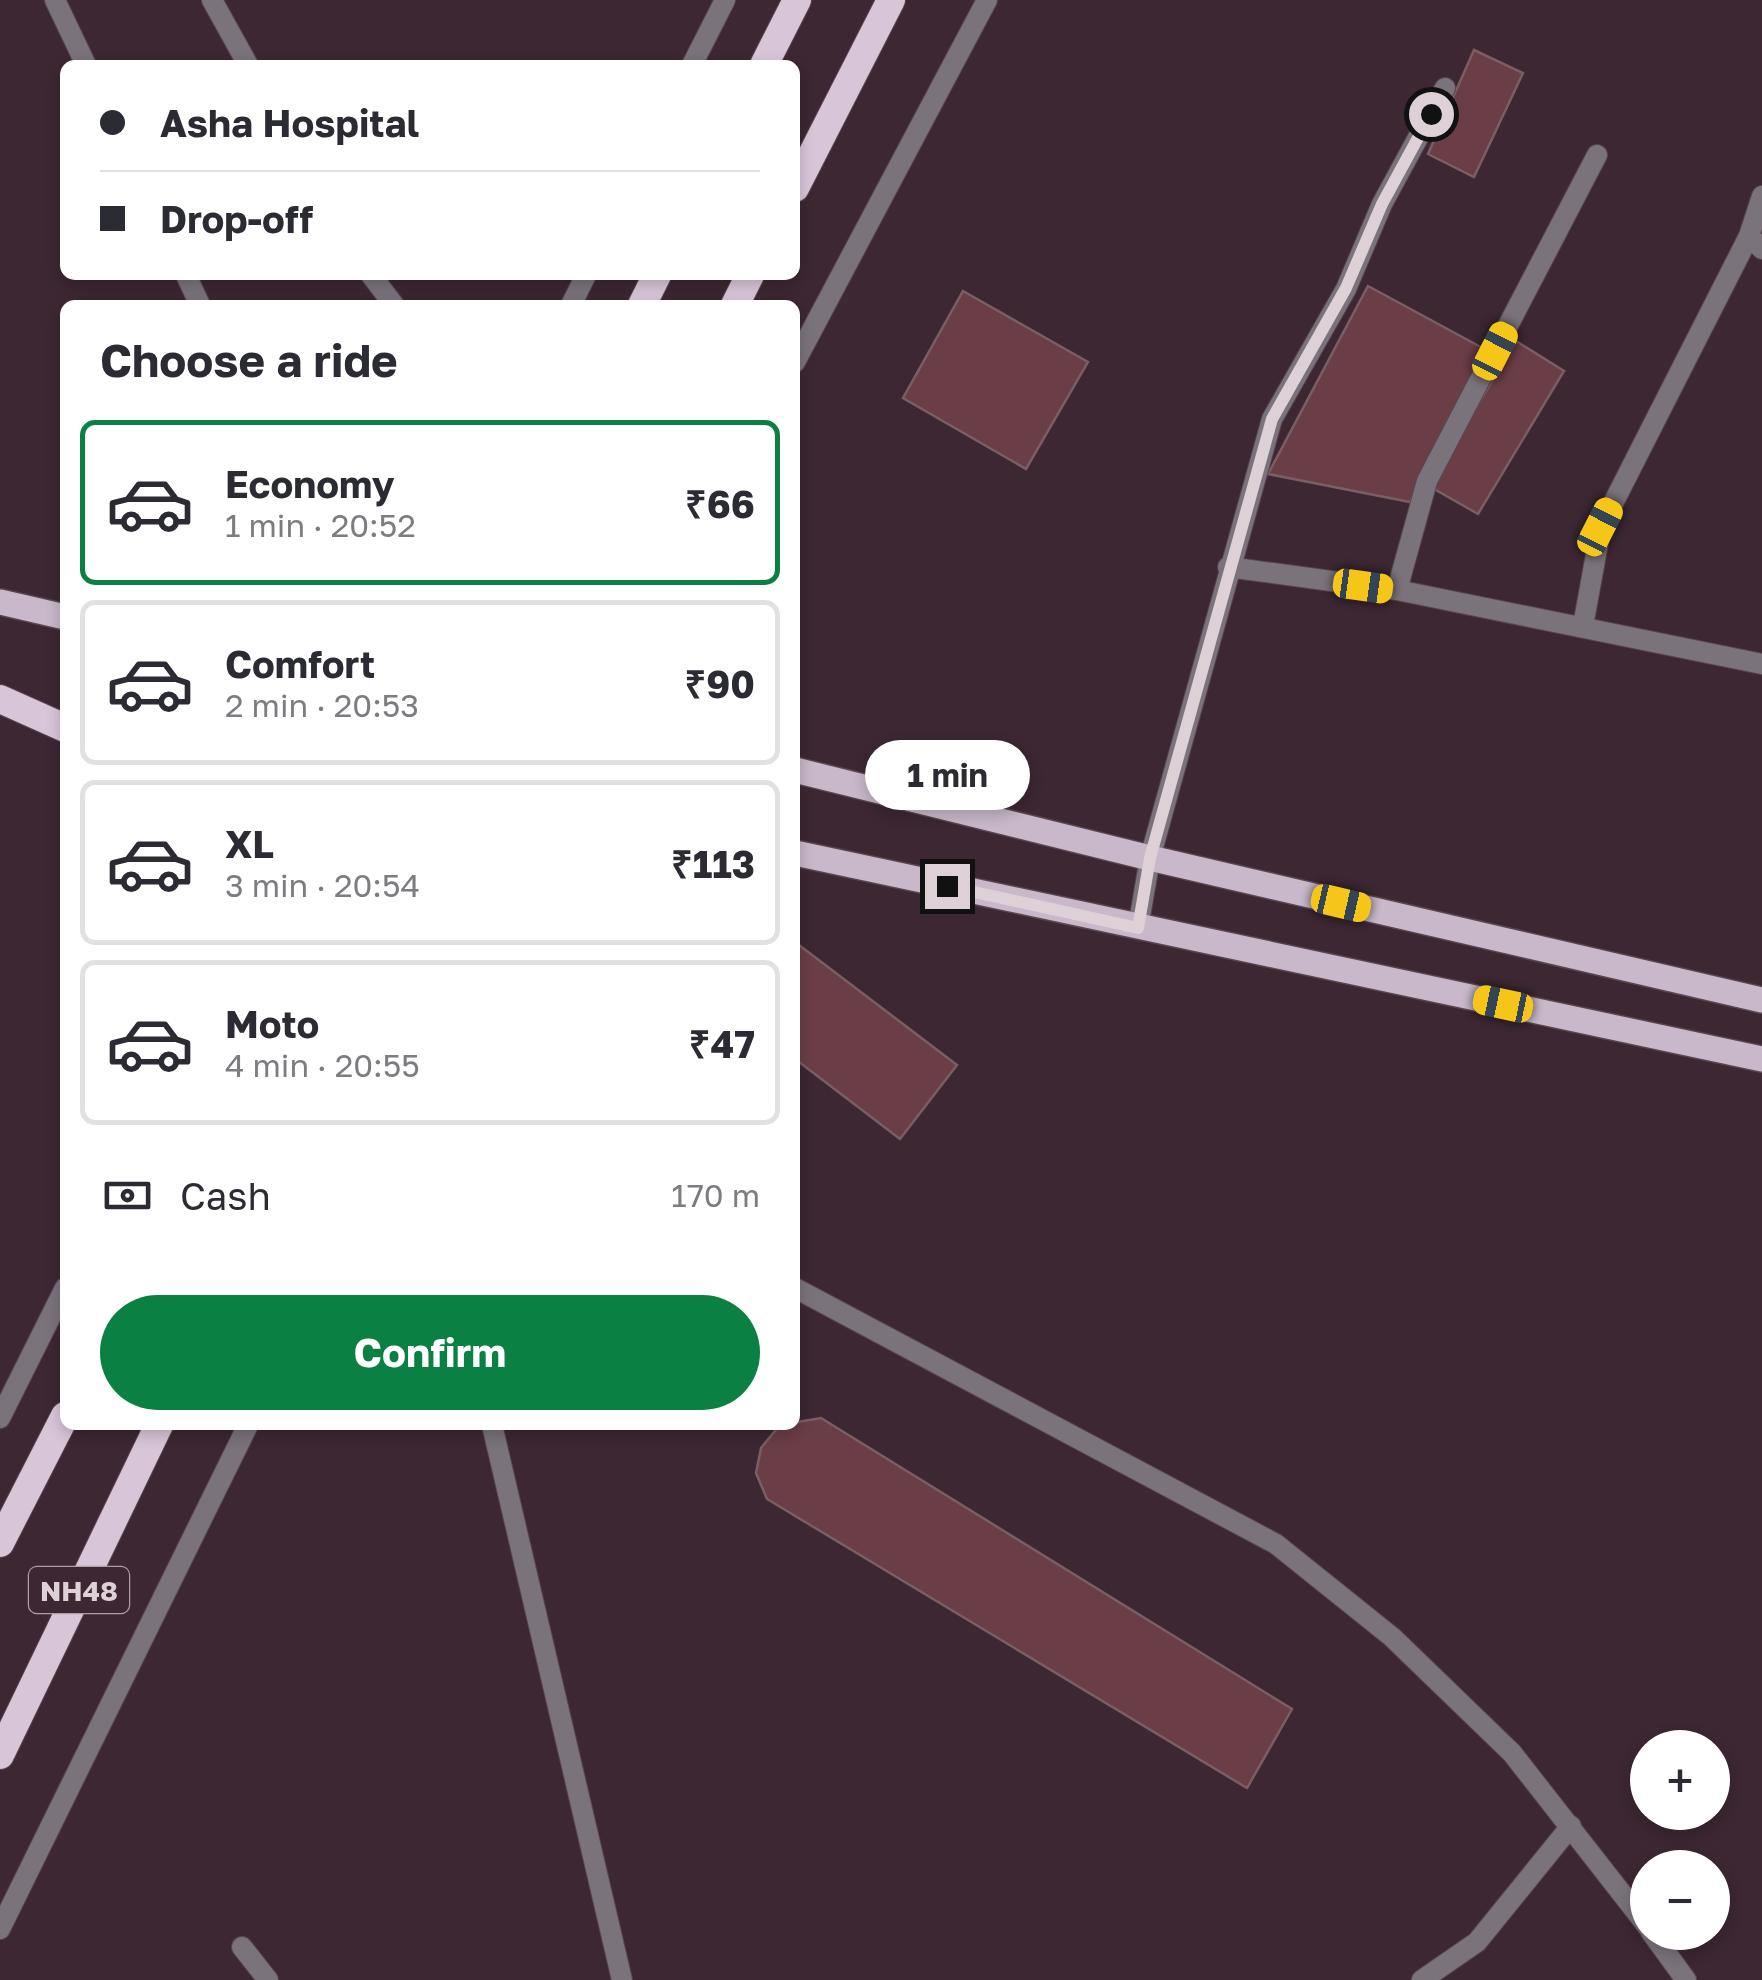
<!DOCTYPE html>
<meta charset="utf-8">
<style>
body{margin:0;font-family:"Golos Text",sans-serif;background:#f7f7f7;color:#2b2b33;height:100vh;display:flex;flex-direction:column;font-size:38px;white-space:nowrap}
*{box-sizing:border-box;margin:0}
p{font-size:32px;color:#7c7c81}
.icon{flex:none;width:55px;height:55px;fill:none;stroke:currentColor;stroke-width:2;stroke-linecap:round;stroke-linejoin:round}
.map{position:relative;flex:1;overflow:hidden}
.panel{position:absolute;left:60px;top:300px;width:740px;height:1130px;display:flex;flex-direction:column;background:#fff;border-radius:15px;box-shadow:0 5px 15px #0003}
.panel>*{flex:none}
.guide{position:absolute;left:60px;top:60px;width:740px;height:220px;border-radius:15px;box-shadow:0 5px 15px #0003;display:grid;align-content:center;height:220px;padding:0 40px;background:#fff}
.tools{position:absolute;left:1630px;top:1730px;display:grid;gap:20px}
.tools a{display:grid;place-items:center;width:100px;height:100px;border-radius:50%;background:#fff;box-shadow:0 5px 15px #0003;font-size:50px}
.end{position:absolute;width:45px;height:45px;margin:-22px;border:12px solid #ded0d7;background:#111;box-shadow:0 0 0 5px #111}
.from{border-radius:50%}
.bubble{position:absolute;height:70px;border-radius:35px;background:#fff;box-shadow:0 5px 15px #0003;font-size:32px;font-weight:700;line-height:70px;text-align:center}
.car{position:absolute;width:30px;height:60px;margin:-30px -15px;border-radius:12px;box-shadow:0 0 8px 2px #0007;background:linear-gradient(#f5c518 24%,#345 0 40%,#f5c518 0 76%,#345 0 86%,#f5c518 0)}
.guide b{display:flex;align-items:center;gap:35px;height:95px;font-size:38px}
.guide b+b{border-top:2px solid #e1e1e2}
.guide i{width:25px;height:25px;background:#2b2b33}
ul{padding:0;list-style:none}
li{display:flex;align-items:center;gap:30px;height:165px;margin:0 20px 15px;padding:0 20px;border:5px solid #e1e1e2;border-radius:15px}
li div{flex:1}
li b{display:block;font-size:38px}
li em{font-style:normal;font-weight:700}
li.current{border-color:#0b8043}
li>.icon{width:90px;height:90px;stroke-width:1.5}
h2{padding:0 40px;font-size:45px;line-height:120px}
.pay{display:flex;align-items:center;gap:25px;height:110px;padding:0 40px;font-size:38px}
.pay p{margin-inline-start:auto}
.cta{display:flex;gap:20px;margin-top:auto;padding:20px 40px}
.cta a{flex:1;height:115px;border-radius:60px;background:#0b8043;color:#fff;font-size:40px;font-weight:700;line-height:115px;text-align:center}
.map>svg:first-child{display:block}
</style>
<div class="map">
<svg width="1762" height="1980" viewBox="0 0 1762 1980">
<rect width="100%" height="100%" fill="#3c2732"/>
<path fill="#6b3d47" stroke="#795e63" stroke-width="2.5" d="M1474 50 1523 73 1474 177 1428 154Z
M1368 286 1488 351 1410 502 1268 474Z
M963 291 1088 362 1026 469 903 398Z
M1516 341 1564 371 1478 514 1429 486Z
M795 942 957 1065 900 1139 795 1059Z
M821 1418 1292 1709 1247 1788 767 1499 756 1473 761 1448 780 1425Z"/>
<g fill="none" stroke-linecap="round" stroke-linejoin="round">
<defs>
<path id="minor" d="M55 0 86 65
M212 0 248 65
M1762 196 1749 236 1762 249
M186 275 200 305
M371 275 394 305
M1228 567 1397 590 1762 664
M1397 590 1427 481 1597 155
M1583 626 1601 527 1749 236
M1138 928 1150 858 1272 419 1346 289 1382 204 1445 88
M492 1425 622 1980
M242 1947 268 1980
M1422 1980 1477 1942 1571 1826"/>
<path id="tertiary" d="M692 65 725 0
M571 305 586 275
M795 362 987 0
M795 1288 1276 1544 1392 1637 1512 1753 1648 1927
M0 1418 65 1288
M0 1929 248 1425
M1651 1932 1686 1980"/>
<path id="primary" d="M0 602 65 617
M795 770 1150 858 1762 1000
M795 853 1762 1059"/>
<path id="trunk" d="M764 65 797 0
M795 188 891 0
M642 305 657 275
M735 305 750 275
M0 699 65 728
M0 1543 65 1416
M0 1755 159 1425"/>
</defs>
<use href="#minor" stroke="#594550" stroke-width="22"/>
<use href="#tertiary" stroke="#594550" stroke-width="22"/>
<use href="#primary" stroke="#594550" stroke-width="28"/>
<use href="#trunk" stroke="#594550" stroke-width="30"/>
<use href="#minor" stroke="#7b737c" stroke-width="20"/>
<use href="#tertiary" stroke="#7b737c" stroke-width="20"/>
<use href="#primary" stroke="#c8b8c9" stroke-width="25"/>
<use href="#trunk" stroke="#d8c6d8" stroke-width="28"/>
</g>
<g fill="none" stroke-linecap="round" stroke-linejoin="round">
<path stroke="#ded0d7" stroke-width="12" d="M947 886 1138 928 1150 858 1272 419 1346 288 1382 204 1431 114"/>
</g>
<g text-anchor="middle" dominant-baseline="central" stroke-width="8" stroke-linejoin="round" paint-order="stroke">
<rect fill="#3c2732" stroke="#ad9da6" stroke-width="2.5" x="29" y="1567" width="100" height="46" rx="8"/>
<g font-size="28" font-weight="bold" fill="#ded0d7">
<text x="79" y="1590">NH48</text>
</g>
</g>
</svg>
<div class="tools">
<a>+</a>
<a>−</a>
</div>
<i class="end from" style="left:1431px;top:114px"></i>
<i class="end" style="left:947px;top:886px"></i>
<div class="bubble" style="left:865px;top:740px;width:165px">1 min</div>
<i class="car" style="left:1495px;top:351px;rotate:27deg"></i>
<i class="car" style="left:1600px;top:527px;rotate:27deg"></i>
<i class="car" style="left:1363px;top:586px;rotate:98deg"></i>
<i class="car" style="left:1341px;top:903px;rotate:103deg"></i>
<i class="car" style="left:1503px;top:1004px;rotate:282deg"></i>
<div class="guide">
<b><i class="from"></i>Asha Hospital</b>
<b><i></i>Drop-off</b>
</div>
<section class="panel">
<h2>Choose a ride</h2>
<ul>
<li class="current"><svg class="icon" aria-label="car" viewBox="0 0 24 24"><path d="M5 17H2v-5l4-1 3-4h7l3 4 3 1v5h-3M9 17h6M6 11h13"/><circle cx="7" cy="17" r="2"/><circle cx="17" cy="17" r="2"/></svg><div><b>Economy</b><p>1 min · 20:52</p></div><em>₹66</em></li>
<li><svg class="icon" aria-label="car" viewBox="0 0 24 24"><path d="M5 17H2v-5l4-1 3-4h7l3 4 3 1v5h-3M9 17h6M6 11h13"/><circle cx="7" cy="17" r="2"/><circle cx="17" cy="17" r="2"/></svg><div><b>Comfort</b><p>2 min · 20:53</p></div><em>₹90</em></li>
<li><svg class="icon" aria-label="car" viewBox="0 0 24 24"><path d="M5 17H2v-5l4-1 3-4h7l3 4 3 1v5h-3M9 17h6M6 11h13"/><circle cx="7" cy="17" r="2"/><circle cx="17" cy="17" r="2"/></svg><div><b>XL</b><p>3 min · 20:54</p></div><em>₹113</em></li>
<li><svg class="icon" aria-label="car" viewBox="0 0 24 24"><path d="M5 17H2v-5l4-1 3-4h7l3 4 3 1v5h-3M9 17h6M6 11h13"/><circle cx="7" cy="17" r="2"/><circle cx="17" cy="17" r="2"/></svg><div><b>Moto</b><p>4 min · 20:55</p></div><em>₹47</em></li>
</ul>
<div class="pay"><svg class="icon" aria-label="cash" viewBox="0 0 24 24"><path d="M3 7h18v10H3z"/><circle cx="12" cy="12" r="2"/></svg>Cash<p>170 m</p></div>
<div class="cta"><a>Confirm</a></div>
</section>
</div>
